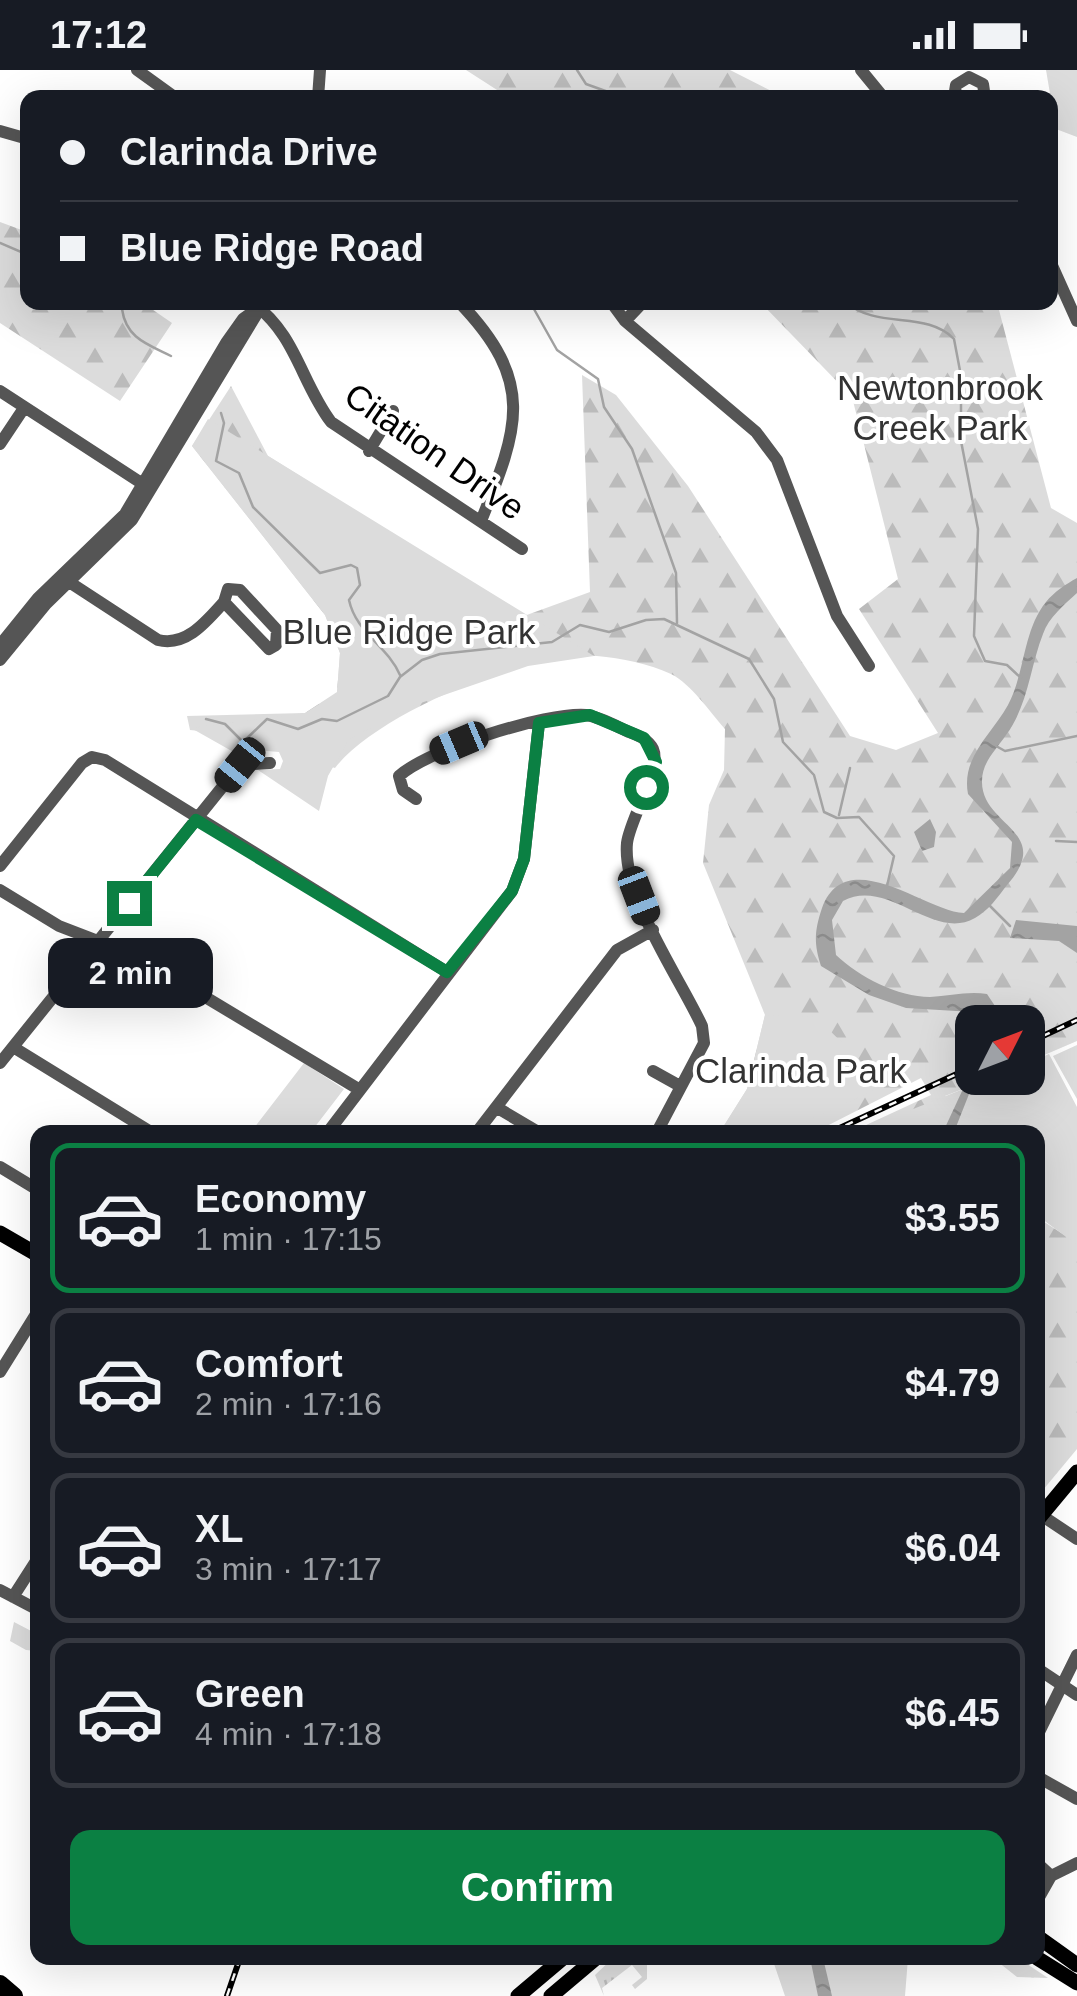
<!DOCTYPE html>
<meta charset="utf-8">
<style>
body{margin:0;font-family:Arial,sans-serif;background:#242831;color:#f1f3f6;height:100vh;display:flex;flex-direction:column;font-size:38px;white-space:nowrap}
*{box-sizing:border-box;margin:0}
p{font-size:32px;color:#9ea1a6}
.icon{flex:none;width:55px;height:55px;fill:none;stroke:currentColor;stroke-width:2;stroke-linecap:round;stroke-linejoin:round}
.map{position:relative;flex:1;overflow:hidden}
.details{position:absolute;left:30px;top:1055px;width:1015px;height:840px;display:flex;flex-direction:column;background:#171b24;border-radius:20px;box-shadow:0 10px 40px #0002}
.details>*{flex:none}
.guide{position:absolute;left:20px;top:20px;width:1038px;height:220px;border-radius:20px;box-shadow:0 10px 40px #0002;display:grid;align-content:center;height:220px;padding:0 40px;background:#171b24}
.needle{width:65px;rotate:48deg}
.tools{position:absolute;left:955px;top:935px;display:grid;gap:20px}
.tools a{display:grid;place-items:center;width:90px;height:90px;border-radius:20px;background:#171b24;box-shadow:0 10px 40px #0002;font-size:50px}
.end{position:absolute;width:45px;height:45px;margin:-22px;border:12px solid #0b8043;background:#fff;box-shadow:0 0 0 5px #fff}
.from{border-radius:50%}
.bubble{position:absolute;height:70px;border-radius:20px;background:#171b24;box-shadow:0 10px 40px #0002;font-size:32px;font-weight:600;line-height:70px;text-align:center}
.car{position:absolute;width:30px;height:60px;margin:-30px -15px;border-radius:12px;box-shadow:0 0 8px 2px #0007;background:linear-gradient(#222 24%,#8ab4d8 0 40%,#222 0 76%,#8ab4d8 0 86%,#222 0)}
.guide b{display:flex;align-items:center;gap:35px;height:95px;font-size:38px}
.guide b+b{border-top:2px solid #363941}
.guide i{width:25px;height:25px;background:#f1f3f6}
ul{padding:18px 0 0;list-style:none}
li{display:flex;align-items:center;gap:30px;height:150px;margin:0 20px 15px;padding:0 20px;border:5px solid #363941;border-radius:20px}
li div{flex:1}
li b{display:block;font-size:38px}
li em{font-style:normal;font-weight:600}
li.current{border-color:#0b8043}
li>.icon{width:90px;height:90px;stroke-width:1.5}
.action{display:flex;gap:20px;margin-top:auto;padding:20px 40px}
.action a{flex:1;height:115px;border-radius:20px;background:#0b8043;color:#fff;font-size:40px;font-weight:600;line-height:115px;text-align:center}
.status{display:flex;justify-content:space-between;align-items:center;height:70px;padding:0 50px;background:#171b24;direction:ltr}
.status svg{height:28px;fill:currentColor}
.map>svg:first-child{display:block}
</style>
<div class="status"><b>17:12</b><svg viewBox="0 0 49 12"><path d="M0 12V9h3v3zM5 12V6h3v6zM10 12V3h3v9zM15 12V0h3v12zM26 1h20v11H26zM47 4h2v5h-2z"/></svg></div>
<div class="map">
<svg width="1077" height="1926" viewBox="0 0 1077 1926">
<defs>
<pattern id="grass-tufts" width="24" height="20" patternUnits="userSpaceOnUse" patternTransform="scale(2.5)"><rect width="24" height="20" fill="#dcdcdc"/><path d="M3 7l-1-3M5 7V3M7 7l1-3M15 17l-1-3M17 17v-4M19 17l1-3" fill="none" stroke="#bbb"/></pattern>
<pattern id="forest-firs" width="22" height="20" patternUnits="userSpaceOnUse" patternTransform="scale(2.5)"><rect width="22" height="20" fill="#dcdcdc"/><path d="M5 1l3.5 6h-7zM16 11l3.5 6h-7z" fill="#bbb"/></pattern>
<pattern id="water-ripples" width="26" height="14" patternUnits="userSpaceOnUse" patternTransform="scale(2.5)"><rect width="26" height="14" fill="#a3a3a3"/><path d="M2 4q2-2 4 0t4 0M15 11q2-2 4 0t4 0" fill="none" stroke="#8b8b8b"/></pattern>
</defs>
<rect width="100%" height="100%" fill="#fff"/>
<path fill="url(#grass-tufts)" d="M613 1888H647V1909L635 1919 632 1915 642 1907 632 1895 602 1918 604 1926 595 1905Z
M993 1888H1018L1048 1908 1017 1907Z"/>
<path fill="url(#forest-firs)" d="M466 0H730L783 27H508Z
M0 152 27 162 28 232 143 233 172 253 120 331 0 253Z
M761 233H991L999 240 1051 438 1077 453V971L1028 992V952H972V1008H991L945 1026 986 1062H851L931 1025 921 1008 815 1062H720L747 1019 765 945 703 793 709 735 724 700 725 659C710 642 691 614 671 604 650 594 621 588 597 586 528 581 377 643 335 698L220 663 190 660 187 646 305 643 337 622 340 583 325 545 192 376 231 316 268 386 524 546 590 522 582 305 616 325 688 416 850 666 896 680 938 663 859 539 898 509 852 327Z
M1038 1148 1077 1173V1379L1038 1426Z"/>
<path fill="#dcdcdc" d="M1046 0H1077V67L1056 59Z
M208 349 594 586 528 596 415 635 349 669 328 706 319 741 258 700 280 699 283 691 279 682 255 680 237 684 191 658 305 643 337 623 340 583 325 545 192 376Z
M765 945 816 947 885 1015 805 1052 815 1062H720L747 1019Z
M1077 975V1029L1053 986Z
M1049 984 1077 1037V1175L1038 1146V1062H889L878 1053 991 1008H1028V993Z
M304 993 344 1019 311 1062H251Z
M14 1552 37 1564V1581L26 1580 10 1571Z
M772 1888H908L905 1926H785Z"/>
<path fill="url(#water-ripples)" d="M1077 508V523C1064 535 1049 547 1043 564 1030 597 1028 636 1006 665 996 680 982 692 982 711 981 756 1055 761 1007 815 998 827 988 841 975 848 933 872 888 807 843 831L832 850 836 885C859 907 898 927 930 927 949 926 968 921 987 924L999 942 996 952H972L975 1009 954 1062H943L963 1019 960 973 973 942 906 938 869 925 821 896C814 874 814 862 822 838 846 772 927 842 964 843L1010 798 1012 772 968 724C961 687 992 664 1008 635 1025 603 1023 560 1046 532 1054 522 1066 514 1077 508Z
M930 749 936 762 934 777 922 781 914 762Z
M1016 850 1077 856V883L1059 871 1010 868Z
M810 1888H823L832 1926H818Z"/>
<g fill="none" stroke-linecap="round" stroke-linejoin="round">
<path stroke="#a3a3a3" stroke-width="2.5" d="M577 0 586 14 625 28
M0 173 28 185
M113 232 122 239C126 268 147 274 171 286
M530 232 557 280 598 309 604 337 632 379 676 503 677 553
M846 232C877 260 926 240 954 269L961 306V371L978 459 974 566 985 591 1007 595 1021 608
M221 343 224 353 216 391 239 403 253 437 320 503 351 495 357 498 360 515 349 530C356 563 387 575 400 605
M206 649 225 654 243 672 267 649 298 659 322 649 337 651 388 626 400 607 422 590 440 584 552 572 580 555 609 562 646 550 664 549 749 589 774 629 783 672 814 705 824 742 837 748 859 747 894 786 887 816
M996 676 1005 681 1077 666
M839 745 850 698
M1056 771 1077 772
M990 836 1010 856"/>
<path stroke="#555" stroke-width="12" d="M137 0 176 28
M861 0 884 28
M318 28 320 0
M954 28 956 15 969 7 983 14 985 28
M0 61 28 69
M1050 191 1077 251
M459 232C536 312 519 357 481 451
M611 232 625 251 756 362 777 390 837 546 869 596
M254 234C296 265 301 312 331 352L522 479
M625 251 643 232
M0 321 149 418
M0 374 24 338
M369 381 393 341
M63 508 158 570C186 577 206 552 224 532L269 579 276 575 277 560 240 520 228 519 224 532
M0 575 38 528 125 444 226 273 243 249 257 239
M0 590 46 534 132 450 264 232
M416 729 403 720 399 706C429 679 546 642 586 645 600 647 616 656 629 662 639 666 648 669 653 679 662 699 630 748 627 773 622 827 680 908 702 956L704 973 657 1062
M0 796 82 693 92 687 105 690 447 902
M0 820 59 856 137 886 360 1020
M13 977 151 1062
M0 993 240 695 270 693
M653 1001 680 1016
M496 1037 538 1062
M328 1062 512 821 524 789 539 653
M477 1062 617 880 653 860
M0 1097 38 1120
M0 1302 38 1241
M1041 1445 1077 1469
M0 1520 38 1540
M13 1527 38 1488
M1038 1599 1077 1625
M1038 1664 1077 1585
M1038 1707 1077 1729
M1038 1794 1051 1806
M1038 1829 1051 1806 1077 1793"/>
<path stroke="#000" stroke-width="15" d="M0 1163 38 1185
M1038 1449 1077 1402
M1038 1867 1077 1895
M1037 1888 1077 1913
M518 1926 563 1888
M551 1926 596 1888"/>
<path stroke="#000" stroke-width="18" d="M0 1914 14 1926"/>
<defs>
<path id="rail" d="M1028 973 1077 950
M831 1062 972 997
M227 1926 240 1888"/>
</defs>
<use href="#rail" stroke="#000" stroke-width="6"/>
<use href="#rail" stroke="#fff" stroke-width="2.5" stroke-dasharray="8" stroke-linecap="butt"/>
</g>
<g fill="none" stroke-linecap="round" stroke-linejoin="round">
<path stroke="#0b8043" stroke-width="12" d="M129 833 196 750 447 902 512 821 524 789 539 653 590 645 644 668 656 692 646 717"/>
</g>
<g text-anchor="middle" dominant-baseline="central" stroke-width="8" stroke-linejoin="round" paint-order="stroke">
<g font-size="35" fill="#333" stroke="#fff">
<text x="940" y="317">Newtonbrook<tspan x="940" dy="40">Creek Park</tspan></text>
<text x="409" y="561">Blue Ridge Park</text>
<text x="801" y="1000">Clarinda Park</text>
</g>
<g font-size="35" fill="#000" stroke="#fff">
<text transform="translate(435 381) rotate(35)">Citation Drive</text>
</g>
</g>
</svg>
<div class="tools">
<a><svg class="needle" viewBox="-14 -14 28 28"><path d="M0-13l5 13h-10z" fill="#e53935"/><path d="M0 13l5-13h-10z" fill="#9ea1a6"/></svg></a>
</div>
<i class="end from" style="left:646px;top:717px"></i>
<i class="end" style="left:129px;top:833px"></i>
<div class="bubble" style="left:48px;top:868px;width:165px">2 min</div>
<i class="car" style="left:459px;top:673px;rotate:247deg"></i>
<i class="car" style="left:240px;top:695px;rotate:219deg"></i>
<i class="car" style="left:639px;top:826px;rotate:159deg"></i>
<div class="guide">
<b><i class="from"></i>Clarinda Drive</b>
<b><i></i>Blue Ridge Road</b>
</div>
<section class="details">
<ul>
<li class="current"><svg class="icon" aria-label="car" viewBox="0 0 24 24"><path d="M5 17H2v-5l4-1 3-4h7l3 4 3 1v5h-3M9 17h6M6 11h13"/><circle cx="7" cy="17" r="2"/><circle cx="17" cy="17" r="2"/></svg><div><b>Economy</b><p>1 min · 17:15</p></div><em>$3.55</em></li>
<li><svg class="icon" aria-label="car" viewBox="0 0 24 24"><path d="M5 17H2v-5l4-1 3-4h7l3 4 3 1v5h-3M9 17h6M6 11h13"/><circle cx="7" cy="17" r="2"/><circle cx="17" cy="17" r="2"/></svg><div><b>Comfort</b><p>2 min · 17:16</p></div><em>$4.79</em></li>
<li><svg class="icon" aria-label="car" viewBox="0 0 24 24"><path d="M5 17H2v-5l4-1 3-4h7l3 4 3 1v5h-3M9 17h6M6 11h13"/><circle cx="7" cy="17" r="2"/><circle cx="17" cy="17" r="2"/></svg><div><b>XL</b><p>3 min · 17:17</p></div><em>$6.04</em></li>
<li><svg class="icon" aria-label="car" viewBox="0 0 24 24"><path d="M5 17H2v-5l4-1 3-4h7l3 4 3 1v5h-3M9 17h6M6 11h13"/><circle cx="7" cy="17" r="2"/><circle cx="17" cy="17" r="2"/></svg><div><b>Green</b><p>4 min · 17:18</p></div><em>$6.45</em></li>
</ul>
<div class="action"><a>Confirm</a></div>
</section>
</div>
